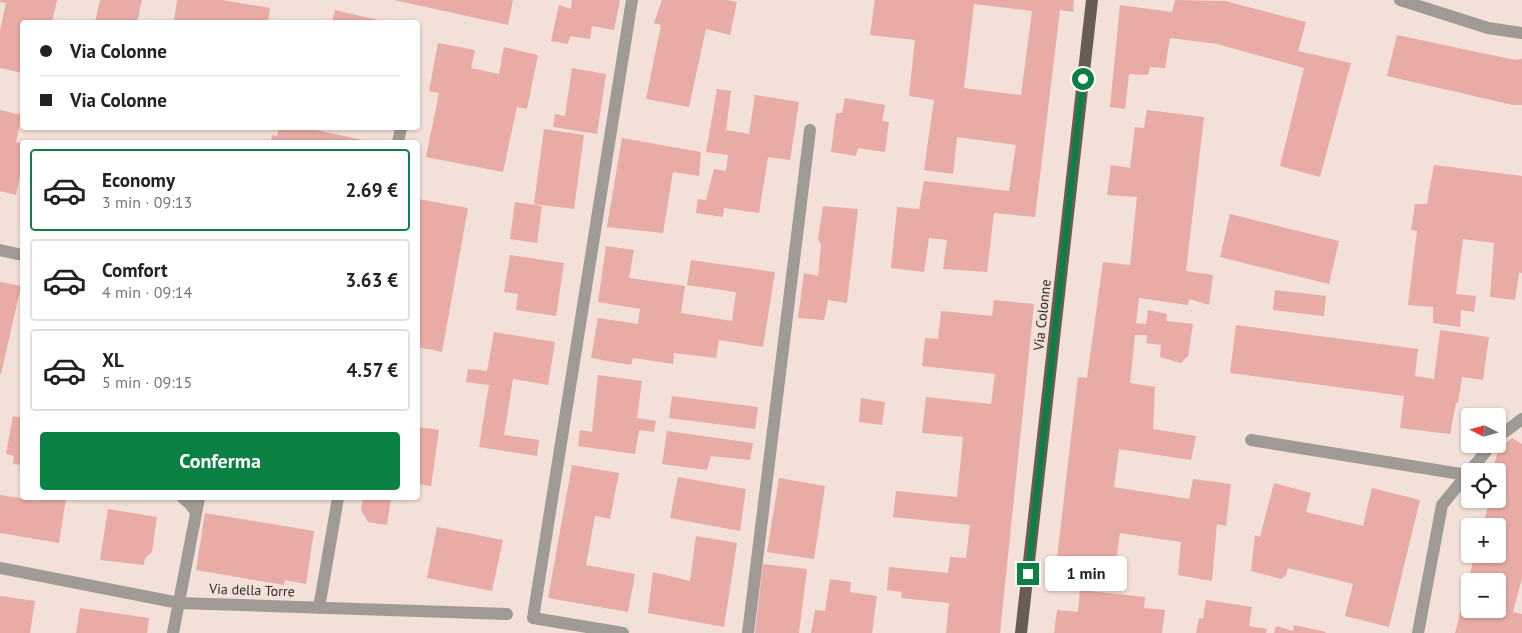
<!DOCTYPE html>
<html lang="it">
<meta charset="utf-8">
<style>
body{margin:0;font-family:"PT Sans",sans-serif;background:#f2f2f2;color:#222;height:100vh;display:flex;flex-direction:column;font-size:19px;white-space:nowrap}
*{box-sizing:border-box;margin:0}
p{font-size:16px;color:#767676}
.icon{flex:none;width:28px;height:28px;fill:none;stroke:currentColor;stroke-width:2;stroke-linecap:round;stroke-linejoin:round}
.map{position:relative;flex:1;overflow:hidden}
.side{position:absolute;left:20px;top:140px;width:400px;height:360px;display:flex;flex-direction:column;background:#fff;border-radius:5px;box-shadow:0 1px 4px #0004}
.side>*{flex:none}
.top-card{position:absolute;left:20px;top:20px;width:400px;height:110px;border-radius:5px;box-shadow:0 1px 4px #0004;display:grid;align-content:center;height:110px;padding:0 20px;background:#fff}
.needle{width:32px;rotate:276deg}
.tools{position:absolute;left:1461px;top:408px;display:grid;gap:10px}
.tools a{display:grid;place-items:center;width:45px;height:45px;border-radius:5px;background:#fff;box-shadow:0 1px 4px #0004;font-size:25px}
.end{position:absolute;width:22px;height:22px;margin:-11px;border:6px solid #0b8043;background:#fff;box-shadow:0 0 0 2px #fff}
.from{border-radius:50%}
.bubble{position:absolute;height:35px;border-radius:5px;background:#fff;box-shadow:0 1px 4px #0004;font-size:16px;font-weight:700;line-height:35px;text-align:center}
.top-card b{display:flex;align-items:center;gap:18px;height:48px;font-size:19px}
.top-card b+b{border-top:1px solid #e0e0e0}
.top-card i{width:12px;height:12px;background:#222}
ul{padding:9px 0 0;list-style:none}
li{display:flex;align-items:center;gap:15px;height:82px;margin:0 10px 8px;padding:0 10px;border:2px solid #e0e0e0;border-radius:5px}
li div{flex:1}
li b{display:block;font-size:19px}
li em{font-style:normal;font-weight:700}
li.selected{border-color:#0b8043}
li>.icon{width:45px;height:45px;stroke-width:1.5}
.cta{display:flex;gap:10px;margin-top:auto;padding:10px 20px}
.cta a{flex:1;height:58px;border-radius:5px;background:#0b8043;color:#fff;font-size:20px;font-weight:700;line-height:58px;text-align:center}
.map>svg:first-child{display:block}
</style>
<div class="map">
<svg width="1522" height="633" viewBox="0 0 1522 633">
<rect width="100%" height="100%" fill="#f3e0d8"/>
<path fill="#e9aba5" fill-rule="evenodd" d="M0 0H57L52 22H22V73L0 68V31L6 3 0 2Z
M100 0H142L137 22H95Z
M177 0H222L270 8 268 22H174Z
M394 0H513L508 25Z
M572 0H620L614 30 592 26 590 39 570 36 568 44 551 41 559 5 571 9Z
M662 0H727L737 2 730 35 706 29 689 107 646 99 661 25 654 23Z
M875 0H1074L1073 12 1060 10 1035 217 994 213 987 272 943 269 947 240 929 238 924 272 891 268 897 207 919 209 924 181 1009 191 1016 145 957 137 953 174 924 170 934 100 909 96 915 40 870 35ZM974 4 1032 11 1021 95 964 88Z
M1175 0 1225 1 1306 22 1298 51 1351 63 1320 177 1280 166 1304 68 1217 44 1170 38 1165 68 1150 67 1148 75 1129 74 1125 109 1110 107 1120 5 1172 12Z
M335 10 386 22H332Z
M1397 35 1515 60 1522 59V105H1513L1387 76Z
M438 43 475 50 471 68 499 74 504 47 538 55 527 109 517 107 503 172 426 157 439 93 429 91Z
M572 68 606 74 597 134 553 127 555 114 565 116Z
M717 89 731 91 726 130 749 134 755 95 799 102 790 160 768 157 759 213 724 208 723 217 696 213 698 199 706 200 714 169 726 171 728 155 706 152Z
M845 98 885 105 882 121 889 122 885 152 858 148 856 156 831 152 836 113H842Z
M0 110 22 115 16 142 22 143V165L16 195 0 191Z
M1147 110 1204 117 1186 271 1213 275 1209 305 1189 299 1188 305 1139 298 1136 323 1146 324 1148 310 1167 314 1166 321 1193 324 1188 356 1181 363 1160 357 1161 345 1146 343 1147 335H1135L1130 383 1155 387 1153 429 1196 436 1191 460 1119 449 1114 487 1189 499 1193 479 1231 484 1226 526 1217 524 1212 581 1178 575 1181 542 1120 533 1114 574 1056 567 1078 377 1087 378 1103 262 1130 265 1137 197 1107 195 1111 165 1130 168 1135 127 1144 128Z
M279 128H307L367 141V142H271L272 135 277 136Z
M544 129 584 135 574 209 534 204Z
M622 138 701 152 699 176 673 172 663 233 607 227Z
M1434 165 1522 176V273H1519L1515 300 1490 297 1494 243 1463 239 1456 294 1476 296 1474 312 1461 310 1460 327 1433 323V307L1408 305 1417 231 1411 230 1415 204H1427Z
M418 199 468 208 442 352 418 347Z
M515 202 542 206 537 243 510 239Z
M823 206 858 209 847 303 828 300 824 320 798 318 804 273 818 276 821 245 818 239Z
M1230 214 1339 241 1329 284 1220 257Z
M606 246 634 250 629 278 685 286 681 313 732 321 736 292 687 285 691 260 775 272 763 347 719 340 716 358 674 353 673 364 633 358 631 365 591 358 598 318 638 324 640 309 598 302Z
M510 255 564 263 556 316 516 310 518 294 504 292Z
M0 282 21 286 1 374H0Z
M1275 290 1326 296 1324 316 1273 310Z
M994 300 1034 304 1000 633H946L949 603 901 598 902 592 887 590 889 567 948 573 950 557 966 558 970 525 893 517 896 491 957 497 963 437 922 433 926 397 991 404 995 374 922 366 925 338 938 339 941 311 992 316Z
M1236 325 1418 349 1415 376 1434 379 1440 330 1489 337 1483 380 1462 377 1458 403H1456L1450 434 1400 428 1404 396 1230 373Z
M494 332 555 342 548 385 513 379 504 435 539 440 537 456 479 447 489 385 466 382 468 369 487 371Z
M598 375 642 381 637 418 656 421 654 432 639 430 635 454 578 446 580 430 592 432Z
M672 396 758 407 755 429 669 418Z
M861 398 885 402 882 425 859 422Z
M13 416 22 418V465L13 464 14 456 6 454Z
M418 427 439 430 431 486 418 484Z
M667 431 753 443 750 460 711 456 707 470 662 464Z
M1512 438 1522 444V578L1513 612 1522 614V633H1455L1475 554H1498V526H1483L1488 506 1481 505 1483 499H1498V471H1492L1500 445 1502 446ZM1470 581H1498V609H1470Z
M572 465 619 473 610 519 595 516 586 565 635 574 628 612 548 598Z
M678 477 746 489 740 531 670 518Z
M779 478 825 486 814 559 767 552Z
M1274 483 1311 493 1306 512 1363 526 1372 488 1420 500 1389 627 1345 616 1353 584 1288 568 1286 575 1281 579 1251 571 1255 535 1260 537Z
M0 495 39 501V498H66L59 543 0 533Z
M363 498H391L387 525 368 522 361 510Z
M108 509 157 517 152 552 145 558 144 565 100 560Z
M205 513 314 531 306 584 285 580 284 585 196 570Z
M437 527 503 540 492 591 427 578Z
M696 536 737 543 724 627 648 613 653 572 690 581Z
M763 564 807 569 799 633H755Z
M830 579 851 582 850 592 877 596 872 633H811L815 610 825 611Z
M1080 590 1145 597 1144 608 1165 610 1162 633H1054L1057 610 1078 612Z
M0 596 35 601 30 633H0Z
M1206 600 1252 607 1249 626 1267 629 1266 633H1196L1199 618 1203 619Z
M80 608 149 618 147 633H76Z
M1294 625 1326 632 1325 633H1274L1276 626 1293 631Z"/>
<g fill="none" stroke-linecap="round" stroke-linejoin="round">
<path stroke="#a09a95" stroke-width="12" d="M1400 0 1488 28 1522 33
M398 142 401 128
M0 250 22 255
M1498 437 1522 419
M1251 440 1467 475
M183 498 190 504 196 512
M0 568 179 603 507 614
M319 608 338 498
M173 633 199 498
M623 633 533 618 632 0
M748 633 810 130
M1418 633 1442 505 1492 444"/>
<path stroke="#675d54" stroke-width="12" d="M1021 633 1092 0"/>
</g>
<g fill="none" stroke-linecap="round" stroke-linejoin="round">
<path stroke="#0b8043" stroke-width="6" d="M1028 574 1083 79"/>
</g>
<g text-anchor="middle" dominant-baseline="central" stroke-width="4" stroke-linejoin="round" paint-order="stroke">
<g font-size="14" fill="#342d2a" stroke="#f3e0d8">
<text transform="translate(1042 315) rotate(-84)">Via Colonne</text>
<text transform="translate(252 590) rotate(2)">Via della Torre</text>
</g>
</g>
</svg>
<div class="tools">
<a><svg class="needle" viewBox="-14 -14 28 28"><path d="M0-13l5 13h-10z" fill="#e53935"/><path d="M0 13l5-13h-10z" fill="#767676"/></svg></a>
<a><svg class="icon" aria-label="locate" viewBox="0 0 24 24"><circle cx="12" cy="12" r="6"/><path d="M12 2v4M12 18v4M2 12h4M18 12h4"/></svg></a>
<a>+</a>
<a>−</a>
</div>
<i class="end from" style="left:1083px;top:79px"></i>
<i class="end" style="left:1028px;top:574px"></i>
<div class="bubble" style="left:1045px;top:556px;width:82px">1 min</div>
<div class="top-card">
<b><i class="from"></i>Via Colonne</b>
<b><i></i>Via Colonne</b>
</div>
<section class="side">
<ul>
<li class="selected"><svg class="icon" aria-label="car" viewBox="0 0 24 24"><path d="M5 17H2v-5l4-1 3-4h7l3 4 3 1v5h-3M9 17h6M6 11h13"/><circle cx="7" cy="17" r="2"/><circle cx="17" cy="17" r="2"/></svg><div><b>Economy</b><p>3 min · 09:13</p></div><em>2.69 €</em></li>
<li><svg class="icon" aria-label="car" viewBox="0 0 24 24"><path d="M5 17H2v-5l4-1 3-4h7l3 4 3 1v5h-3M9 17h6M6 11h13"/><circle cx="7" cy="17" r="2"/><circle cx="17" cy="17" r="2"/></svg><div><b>Comfort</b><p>4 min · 09:14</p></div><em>3.63 €</em></li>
<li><svg class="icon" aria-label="car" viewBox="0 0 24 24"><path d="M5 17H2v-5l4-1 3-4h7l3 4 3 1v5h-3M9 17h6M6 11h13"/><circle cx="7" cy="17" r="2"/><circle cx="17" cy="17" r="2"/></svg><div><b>XL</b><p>5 min · 09:15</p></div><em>4.57 €</em></li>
</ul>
<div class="cta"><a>Conferma</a></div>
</section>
</div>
